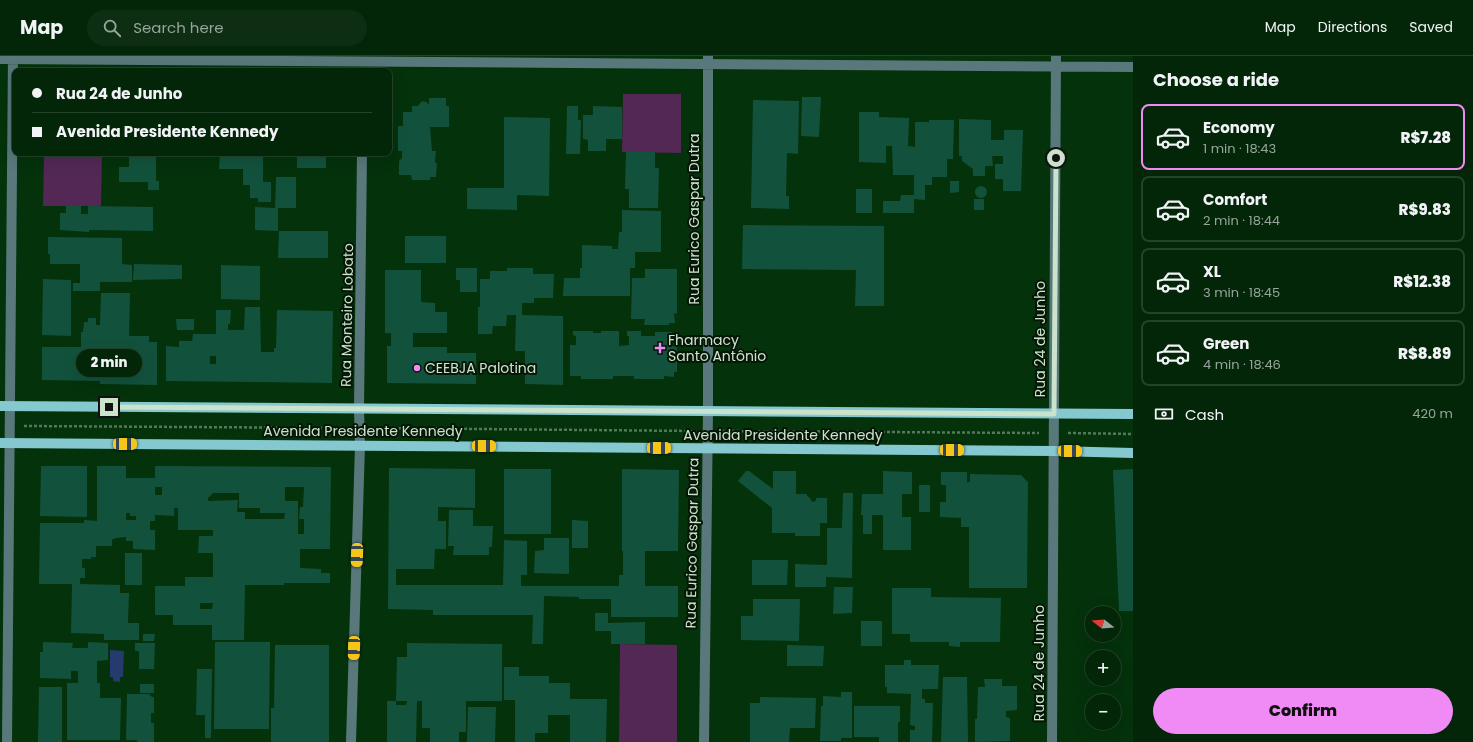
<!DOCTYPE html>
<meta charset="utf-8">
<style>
body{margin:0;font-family:Poppins,sans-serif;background:#0d2e12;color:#f1f3f6;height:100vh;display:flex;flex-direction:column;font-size:15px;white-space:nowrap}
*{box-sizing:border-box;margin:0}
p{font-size:13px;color:#97a59c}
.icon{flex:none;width:22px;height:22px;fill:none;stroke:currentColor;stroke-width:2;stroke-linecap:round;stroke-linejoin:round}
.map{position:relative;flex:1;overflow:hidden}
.panel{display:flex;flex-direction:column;background:#032608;width:340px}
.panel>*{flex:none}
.banner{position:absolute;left:12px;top:12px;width:380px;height:88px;border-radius:8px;box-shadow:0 4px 16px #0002,0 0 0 1px #244329;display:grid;align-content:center;height:88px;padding:0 20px;background:#032608}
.needle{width:26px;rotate:287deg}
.buttons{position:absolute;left:1085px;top:550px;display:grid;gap:8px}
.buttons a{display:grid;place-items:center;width:36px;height:36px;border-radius:50%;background:#032608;box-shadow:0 4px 16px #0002,0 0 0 1px #244329;font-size:20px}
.end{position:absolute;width:18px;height:18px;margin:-9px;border:5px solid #cbe3cb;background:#111;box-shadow:0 0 0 2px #111}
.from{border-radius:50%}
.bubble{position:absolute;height:28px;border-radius:14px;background:#032608;box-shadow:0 4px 16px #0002,0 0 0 1px #244329;font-size:13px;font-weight:800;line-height:28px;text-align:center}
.car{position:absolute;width:12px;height:24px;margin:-12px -6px;border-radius:5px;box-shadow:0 0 3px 1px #0007;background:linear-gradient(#f5c518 24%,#345 0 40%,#f5c518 0 76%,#345 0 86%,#f5c518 0)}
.banner b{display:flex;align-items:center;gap:14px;height:38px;font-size:15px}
.banner b+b{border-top:1px solid #244329}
.banner i{width:10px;height:10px;background:#f1f3f6}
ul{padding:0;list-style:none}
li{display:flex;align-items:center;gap:12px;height:66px;margin:0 8px 6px;padding:0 12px;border:2px solid #244329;border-radius:8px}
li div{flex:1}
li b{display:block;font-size:15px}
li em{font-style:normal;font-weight:800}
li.current{border-color:#f08bf6}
li>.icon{width:36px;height:36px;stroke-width:1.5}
h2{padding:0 20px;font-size:18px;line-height:48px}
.pay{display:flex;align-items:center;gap:10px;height:44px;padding:0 20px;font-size:15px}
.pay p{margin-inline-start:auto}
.button{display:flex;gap:8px;margin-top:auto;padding:8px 20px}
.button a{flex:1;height:46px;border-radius:24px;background:#f08bf6;color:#111;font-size:16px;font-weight:800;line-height:46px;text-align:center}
header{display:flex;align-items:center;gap:24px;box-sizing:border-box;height:56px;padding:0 20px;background:#032608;border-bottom:1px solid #244329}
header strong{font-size:19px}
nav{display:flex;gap:22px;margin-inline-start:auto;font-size:14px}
.search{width:280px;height:36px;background:#0d2e12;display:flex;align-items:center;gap:10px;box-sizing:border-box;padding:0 14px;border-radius:22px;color:#97a59c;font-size:15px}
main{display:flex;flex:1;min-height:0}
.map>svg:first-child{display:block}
</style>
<header>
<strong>Map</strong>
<div class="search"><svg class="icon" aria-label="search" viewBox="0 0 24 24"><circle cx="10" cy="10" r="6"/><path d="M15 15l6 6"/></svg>Search here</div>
<nav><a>Map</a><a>Directions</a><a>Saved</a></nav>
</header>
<main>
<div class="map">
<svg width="1133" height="686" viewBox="0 0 1133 686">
<rect width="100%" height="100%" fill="#04320b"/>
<path fill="#532855" d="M623 38H681V97L622 96Z
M44 97H102L101 150H43Z
M620 588 677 589V686H619Z"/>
<path fill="#253a6d" d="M110 594 124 595 123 621H120V626L113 625V621H110Z"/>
<path fill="#12523c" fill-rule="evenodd" d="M802 41H821L819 81 801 80Z
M429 42H446V50H449V71H430L432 95H436L435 105V107H437L436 121H430V124H412L411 119H399V105L402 102V95H398V70H403V56H412V50H418L421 46 424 45 429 48Z
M753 44 799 45 798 98 787 97 786 140H789V153L751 152Z
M567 50H578V64H581L580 98H566Z
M593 50 622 51V83H606V95H588V84L583 83V59H593Z
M859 56H879V61L909 62 908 90 915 91V66H929V64H954L953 103H947V121H932V129H925V144L914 143V157H883V145H900L901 139H914V119H893L892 90H886V107L859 106Z
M504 61 550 62 549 140 517 139V154L467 153V132H504Z
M959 63 991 64V84H1004V74H1023L1021 135H1003V123H995V108H1003V100H992L993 110H985V120H973V113L962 105V100H959Z
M626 96H655V112H659L658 152H629V133H625Z
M119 97H156V125H159V134H148V126H119V111H129V99H119Z
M220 97H263V126H271V146H258V142H250V129H243V113H219Z
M297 97H326V112H297Z
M276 121H296V152H278V175L255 174V151L275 152Z
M950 125H959V136L950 137Z
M975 136a6 6 0 1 1 12 0a6 6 0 1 1-12 0Z
M856 133H872V157H856Z
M974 143H984V154H974Z
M66 150H81V158H88V150L153 151V175L89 174V176L60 174V157H66Z
M622 154 661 155V196H635V212H630V240H563L564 222H580V212H582V189L612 190V193H618L619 176H622Z
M743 169 884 170V250H855L856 214 742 213Z
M279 175H328V202H278Z
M405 180H446V207H405Z
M48 181 122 182V208L132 209V226H100V235H73V227H80V208H50V198H48Z
M134 208 182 209V223L133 224Z
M221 209 260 210V244L221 243Z
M456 212H477V236H460V224H456Z
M507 212H533V218H554L553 242H534V247H522V259L563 260V329L525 328V295H515L516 259H507L506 270H493L492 278H478V251H480V223H490V215H507Z
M645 213H677V258L674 257 675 267H669V269H644L645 263H631L632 222H645Z
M385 214H421V246L435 247V256H447V277H413V291H447V297H476V328L387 327V290H391V277H385Z
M43 223 71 224V280L42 279Z
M101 237H130L129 280H149V286H157V329L100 328V325L42 324V291H81V276H83L84 266H88V262H96V269H100Z
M245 251H260L261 296H274V292H276L277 254 333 255 332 327 166 325V290L179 291V285H192L193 278H216V254H231L230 268H228V274H244ZM210 300H216V308H210Z
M176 263H194V274H177Z
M573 275H593V277H601V275H619V290L629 289V280H627V275H641V280H655V276H672V290H677V316H674V321L664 320V323H634V320H613V323H581V320H570V289H576V280L573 279Z
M41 410H87V461L40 460Z
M97 410H126V422H155V410L331 411 330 493H300V512L321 513V517H330V527H284V529H245L244 584H212V569H173V559H155V530H185V521H213V497H198L199 480H213V474H178V452H174V460L155 459V465H150V474H155V494L133 493V485H126V481L115 482V483H112V490H96V501H91V503H82V512H85V522H80V528L120 529V537H129L128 567H139V584H104V578L71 577 72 528H39L40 467H84V464L97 465ZM155 431H162V439H155ZM285 431H304L303 451H300L299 463H304V478H298V445H285ZM213 437H239V452H260V457H285L284 463H245V456H237L238 444 208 445V442ZM126 457H130V460H136V464H126ZM200 547H213L212 553H200Z
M389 412 475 413V452L438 451V465H446V493H435L434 513H396V529H503L504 484 527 485V519H521V530H619V519H623V495H622V413L679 414 678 495H645V530H678V561H611V543H579V541L544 540 543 588H532L533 559H433V554L388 553Z
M504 413H551V478H504Z
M1133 413V555H1119L1113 414Z
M746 415H749L773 433V415H796V438H807V440L810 442 812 446 816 445V442H827V467H820V480H795V477H772V452L738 425Z
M883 415 912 416V438H902V461H911V494H883V459H872V478H863V459H861L862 438H883Z
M941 416H967V426H970V418L1021 419 1028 426 1027 532H969V471H961V462L940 461V446H946V429H941Z
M919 429H930V456H919Z
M843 437H853L852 522 826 521V531H795V508L827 509V472H842Z
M449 454H473V470H493L492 491H489V499H453L454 490H448Z
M572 464 588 465V492H572Z
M544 482H569V518L534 517 535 495 544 494Z
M125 497H142V529H125Z
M752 504H788L787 529H752Z
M834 531H853L852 557 833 558Z
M892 532H931V541L1001 542 1000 586H960V591L949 590V586H910V578H892Z
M753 543H800L799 585 741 584V560H753Z
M595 557H608V567L645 566V588H611V575H595Z
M861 565H882V590H861Z
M143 578H155L154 585H143Z
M43 586 73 587 72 592H88V586L108 587V604L97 605V627H100V642H121L120 684H67V627H78V615H71V623L40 622V596H43Z
M215 586H270L269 673H214Z
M135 587H155L154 613H139V595H135Z
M407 587 502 588V645H466V676H459V686H430V672H422V645H417L416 686H387V645H396V649H406L407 645H396L397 601H407Z
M275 589H329V686H271V652H274Z
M787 589 824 590 823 610H787Z
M904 604H911V609H939L938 633H922V643H925V647H933L932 686H910V674H915V670L910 669 911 638 887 637V631H885V609H904Z
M504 611H519V620H549V627H570V643H607L606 686H570V659H548V677H535V686H515V644H504Z
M197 613H212L211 682H205V659H196Z
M943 621H967L968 686H941Z
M984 623H1002V630H1017V654L1006 655V661L1010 662V685L975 686V663H977L978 631H985Z
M140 628H154V637H140Z
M39 631H62V686H38Z
M841 636H852V682H841V685H820L821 650H823V640L841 641Z
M127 638H149L152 641H154V657H151V667H154V686H138L136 684H126Z
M760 641 816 642 815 672H790L789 686H750V647H760Z
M854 650H900V666H898V686H879V681H854Z
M468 651H496L495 686H467Z"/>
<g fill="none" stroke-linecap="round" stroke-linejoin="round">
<path stroke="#537958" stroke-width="2.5" stroke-dasharray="3 2" stroke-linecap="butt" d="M24 370 345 372
M374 372 693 375
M722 375 1039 377
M1068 377 1133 378"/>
<path stroke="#58787c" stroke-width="10" d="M0 3 1133 11
M7 686 13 0
M351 686 360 389 359 353 362 97
M704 686 708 355V0
M1052 686 1056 0"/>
<path stroke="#85c8d0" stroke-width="10" d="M0 350 1133 358
M0 387 1055 395 1133 397"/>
</g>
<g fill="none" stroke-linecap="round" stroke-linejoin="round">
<path stroke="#cbe3cb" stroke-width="5" d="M109 351 1054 358 1056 102"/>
</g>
<g fill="#f08bf6" stroke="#051506" stroke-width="1.5">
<path d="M658 286h4v4h4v4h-4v4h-4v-4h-4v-4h4z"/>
<circle cx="417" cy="312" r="4"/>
</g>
<g text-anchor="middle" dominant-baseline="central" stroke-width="4" stroke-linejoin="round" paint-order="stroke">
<g font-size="14" fill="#cbe3cb" stroke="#051506">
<text transform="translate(694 163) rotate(-90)">Rua Eurico Gaspar Dutra</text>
<text transform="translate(347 259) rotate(-89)">Rua Monteiro Lobato</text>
<text transform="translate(1040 283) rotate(-90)">Rua 24 de Junho</text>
<text x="363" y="375">Avenida Presidente Kennedy</text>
<text x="783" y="379">Avenida Presidente Kennedy</text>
<text transform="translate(692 487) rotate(-89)">Rua Eurico Gaspar Dutra</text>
<text transform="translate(1039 607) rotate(-90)">Rua 24 de Junho</text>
</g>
<g font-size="14" fill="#cbe3cb" stroke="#051506" text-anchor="start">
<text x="668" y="284">Fharmacy<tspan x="668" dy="16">Santo Antônio</tspan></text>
<text x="425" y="312">CEEBJA Palotina</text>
</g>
</g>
</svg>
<div class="buttons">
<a><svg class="needle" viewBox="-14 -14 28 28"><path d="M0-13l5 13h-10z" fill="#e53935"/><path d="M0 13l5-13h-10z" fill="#97a59c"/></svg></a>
<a>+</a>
<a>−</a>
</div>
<i class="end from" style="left:1056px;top:102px"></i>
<i class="end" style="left:109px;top:351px"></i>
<div class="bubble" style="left:76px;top:293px;width:66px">2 min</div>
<i class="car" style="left:125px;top:388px;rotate:90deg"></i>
<i class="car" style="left:484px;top:390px;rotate:91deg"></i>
<i class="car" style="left:659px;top:392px;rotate:90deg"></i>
<i class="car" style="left:952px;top:394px;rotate:91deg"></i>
<i class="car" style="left:1070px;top:395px;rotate:91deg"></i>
<i class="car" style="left:357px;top:499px;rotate:182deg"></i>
<i class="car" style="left:354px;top:592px;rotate:182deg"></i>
<div class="banner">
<b><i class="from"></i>Rua 24 de Junho</b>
<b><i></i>Avenida Presidente Kennedy</b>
</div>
</div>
<section class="panel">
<h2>Choose a ride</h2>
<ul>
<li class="current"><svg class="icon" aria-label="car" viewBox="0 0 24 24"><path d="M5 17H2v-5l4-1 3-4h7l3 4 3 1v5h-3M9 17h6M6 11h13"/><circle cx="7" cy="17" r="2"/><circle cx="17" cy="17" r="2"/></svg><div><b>Economy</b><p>1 min · 18:43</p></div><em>R$7.28</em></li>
<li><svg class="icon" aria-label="car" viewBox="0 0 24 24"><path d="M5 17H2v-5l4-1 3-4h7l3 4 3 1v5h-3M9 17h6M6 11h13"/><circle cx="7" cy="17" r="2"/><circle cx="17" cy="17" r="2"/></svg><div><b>Comfort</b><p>2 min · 18:44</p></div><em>R$9.83</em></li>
<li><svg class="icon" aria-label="car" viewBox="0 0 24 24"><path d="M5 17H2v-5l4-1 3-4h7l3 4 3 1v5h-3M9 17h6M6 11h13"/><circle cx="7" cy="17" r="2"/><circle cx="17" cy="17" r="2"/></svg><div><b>XL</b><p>3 min · 18:45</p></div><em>R$12.38</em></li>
<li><svg class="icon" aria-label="car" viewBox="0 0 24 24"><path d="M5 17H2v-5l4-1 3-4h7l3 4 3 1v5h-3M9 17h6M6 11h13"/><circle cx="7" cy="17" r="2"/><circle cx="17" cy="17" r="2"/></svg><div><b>Green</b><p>4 min · 18:46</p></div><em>R$8.89</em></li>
</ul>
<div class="pay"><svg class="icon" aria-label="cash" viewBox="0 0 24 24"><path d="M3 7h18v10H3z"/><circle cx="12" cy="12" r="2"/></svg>Cash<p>420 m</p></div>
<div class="button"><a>Confirm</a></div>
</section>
</main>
